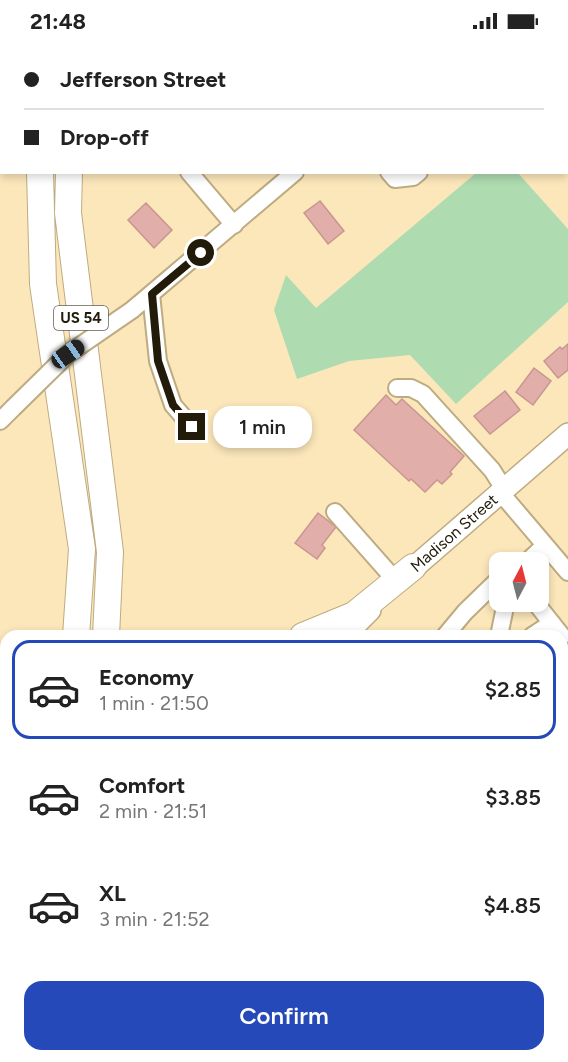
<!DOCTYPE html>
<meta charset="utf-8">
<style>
body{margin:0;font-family:Figtree,sans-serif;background:#f6f6f6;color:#222;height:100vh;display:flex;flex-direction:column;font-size:22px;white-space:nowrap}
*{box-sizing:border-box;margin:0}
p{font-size:20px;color:#767676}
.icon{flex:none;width:33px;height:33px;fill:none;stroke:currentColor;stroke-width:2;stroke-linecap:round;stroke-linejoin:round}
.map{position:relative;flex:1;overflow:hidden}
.drawer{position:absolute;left:0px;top:588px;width:568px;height:432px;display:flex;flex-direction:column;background:#fff;border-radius:18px 18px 0 0;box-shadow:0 3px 9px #0003}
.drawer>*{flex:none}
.hud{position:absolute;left:0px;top:0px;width:568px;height:132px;box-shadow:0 3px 9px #0003;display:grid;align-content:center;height:132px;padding:0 24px;background:#fff}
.needle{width:39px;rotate:7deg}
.buttons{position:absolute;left:489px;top:510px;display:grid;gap:12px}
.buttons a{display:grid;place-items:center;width:60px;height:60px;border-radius:12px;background:#fff;box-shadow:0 3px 9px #0003;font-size:30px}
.end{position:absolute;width:27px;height:27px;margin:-14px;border:8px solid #221b0a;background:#fff;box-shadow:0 0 0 3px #fff}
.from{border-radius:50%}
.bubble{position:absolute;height:42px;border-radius:18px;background:#fff;box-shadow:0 3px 9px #0003;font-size:20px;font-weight:600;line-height:42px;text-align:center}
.car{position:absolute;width:18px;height:36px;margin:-18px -9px;border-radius:8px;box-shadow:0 0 4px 2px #0007;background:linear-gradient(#222 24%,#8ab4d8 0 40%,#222 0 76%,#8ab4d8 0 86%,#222 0)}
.hud b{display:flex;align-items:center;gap:21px;height:57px;font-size:22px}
.hud b+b{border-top:2px solid #e0e0e0}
.hud i{width:15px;height:15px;background:#222}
ul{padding:10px 0 0;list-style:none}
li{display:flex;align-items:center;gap:18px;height:99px;margin:0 12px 9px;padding:0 12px;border:3px solid transparent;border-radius:18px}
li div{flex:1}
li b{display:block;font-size:22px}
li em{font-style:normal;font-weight:600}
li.selected{border-color:#2549b8}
li>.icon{width:54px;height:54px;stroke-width:1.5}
.button{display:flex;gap:12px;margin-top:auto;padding:12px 24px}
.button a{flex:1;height:69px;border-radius:18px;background:#2549b8;color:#fff;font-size:24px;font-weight:600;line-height:69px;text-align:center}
.status{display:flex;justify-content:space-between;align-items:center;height:42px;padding:0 30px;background:#fff;direction:ltr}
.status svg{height:16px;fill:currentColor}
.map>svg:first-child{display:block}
</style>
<div class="status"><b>21:48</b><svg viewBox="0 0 49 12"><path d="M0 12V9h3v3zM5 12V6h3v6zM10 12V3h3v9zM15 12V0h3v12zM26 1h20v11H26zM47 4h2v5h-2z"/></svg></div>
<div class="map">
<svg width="568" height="1020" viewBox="0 0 568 1020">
<rect width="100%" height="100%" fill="#fce7bb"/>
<path fill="#aedbb0" d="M476 131H518L568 187V260L456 362 410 313 349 319 297 337 274 268 286 233 316 266Z"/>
<path fill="#e2aea9" stroke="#c89691" stroke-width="1.5" d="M320 159 344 189 328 202 304 171Z
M146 161 172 188 154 206 128 178Z
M568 302V328L558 336 544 319 560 305 562 307Z
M534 326 551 339 533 363 516 350Z
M505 349 520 368 490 392 474 374Z
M386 353 396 363 402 357 464 414 450 430 452 432 442 442 437 438 425 450 411 437 409 439 354 388Z
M318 471 336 485 322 503 325 506 317 517 295 501Z
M568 701V823L562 828V705Z"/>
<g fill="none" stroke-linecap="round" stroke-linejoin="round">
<path stroke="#dbc8a0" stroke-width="16" stroke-dasharray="16 8" stroke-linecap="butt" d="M562 674 568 672"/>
<defs>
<path id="minor" d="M210 0 211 2
M428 0 430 2
M449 2 451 0
M189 130 234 183
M389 130 395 137 413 135 419 130
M151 252 158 319 173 363 192 385
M132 268 295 130
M397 346H411L423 352 492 428 504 447
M0 379 13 366
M500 450 568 530
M335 470 396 539
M529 518 545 503
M535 560 562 594
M445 594 465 570 500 536
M499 594 506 560
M532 594 552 581
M562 871 568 866
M271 1014 276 1020
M553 1014 558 1020
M200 1020 207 1014
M305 1020 312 1014
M399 1020 405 1014"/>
<path id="major" d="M403 535 568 392
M344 594 370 568"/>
<path id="highway" d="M45 2V0
M70 2 71 0
M40 130 43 242 82 507 76 594
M69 130 68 171 110 510 106 594
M303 594 354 573 413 525
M0 698 6 692
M0 811 6 801
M0 840 6 832
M0 895 6 890"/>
</defs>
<use href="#minor" stroke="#beab81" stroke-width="20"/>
<use href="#major" stroke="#beab81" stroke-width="24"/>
<use href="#highway" stroke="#beab81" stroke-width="28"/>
<use href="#minor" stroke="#fff" stroke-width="16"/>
<use href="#major" stroke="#fff" stroke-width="21"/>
<use href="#highway" stroke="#fff" stroke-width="26"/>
<defs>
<path id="minor-bridge" d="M13 366 68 312 132 268"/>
</defs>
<use href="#minor-bridge" stroke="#beab81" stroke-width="20" stroke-linecap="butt"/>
<use href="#minor-bridge" stroke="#fff" stroke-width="16"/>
</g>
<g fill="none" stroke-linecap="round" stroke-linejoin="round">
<path stroke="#221b0a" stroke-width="8" d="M192 385 173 363 158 319 152 252 201 211"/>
</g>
<g text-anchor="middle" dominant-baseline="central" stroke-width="4.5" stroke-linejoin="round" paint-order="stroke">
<rect fill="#fff" stroke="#645f54" stroke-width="1.5" x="54" y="264" width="54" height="24" rx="4.5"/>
<g font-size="15" font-weight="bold" fill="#221b0a">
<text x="81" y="276">US 54</text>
</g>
<g font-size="16" fill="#221b0a" stroke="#fff">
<text transform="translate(454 491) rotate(-41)">Madison Street</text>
</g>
</g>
</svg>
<div class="buttons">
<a><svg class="needle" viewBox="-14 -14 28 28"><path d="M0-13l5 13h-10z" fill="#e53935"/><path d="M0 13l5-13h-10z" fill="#767676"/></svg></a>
</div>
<i class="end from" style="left:201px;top:211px"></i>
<i class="end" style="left:192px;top:385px"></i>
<div class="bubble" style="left:213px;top:364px;width:99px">1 min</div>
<i class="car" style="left:68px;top:312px;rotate:55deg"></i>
<div class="hud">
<b><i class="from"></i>Jefferson Street</b>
<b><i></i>Drop-off</b>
</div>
<section class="drawer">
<ul>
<li class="selected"><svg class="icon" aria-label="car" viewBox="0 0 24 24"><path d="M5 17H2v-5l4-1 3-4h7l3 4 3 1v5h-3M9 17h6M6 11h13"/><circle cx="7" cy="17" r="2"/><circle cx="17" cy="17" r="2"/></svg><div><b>Economy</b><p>1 min · 21:50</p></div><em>$2.85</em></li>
<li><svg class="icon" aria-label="car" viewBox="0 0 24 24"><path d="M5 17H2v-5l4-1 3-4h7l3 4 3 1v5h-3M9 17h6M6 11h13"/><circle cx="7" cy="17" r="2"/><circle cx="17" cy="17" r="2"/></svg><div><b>Comfort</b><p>2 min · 21:51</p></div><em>$3.85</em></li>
<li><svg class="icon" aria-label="car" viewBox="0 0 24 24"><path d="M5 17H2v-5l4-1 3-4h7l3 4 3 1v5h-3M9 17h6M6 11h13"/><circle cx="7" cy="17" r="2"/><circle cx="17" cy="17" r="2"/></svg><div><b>XL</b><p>3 min · 21:52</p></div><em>$4.85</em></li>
</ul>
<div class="button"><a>Confirm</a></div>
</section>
</div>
